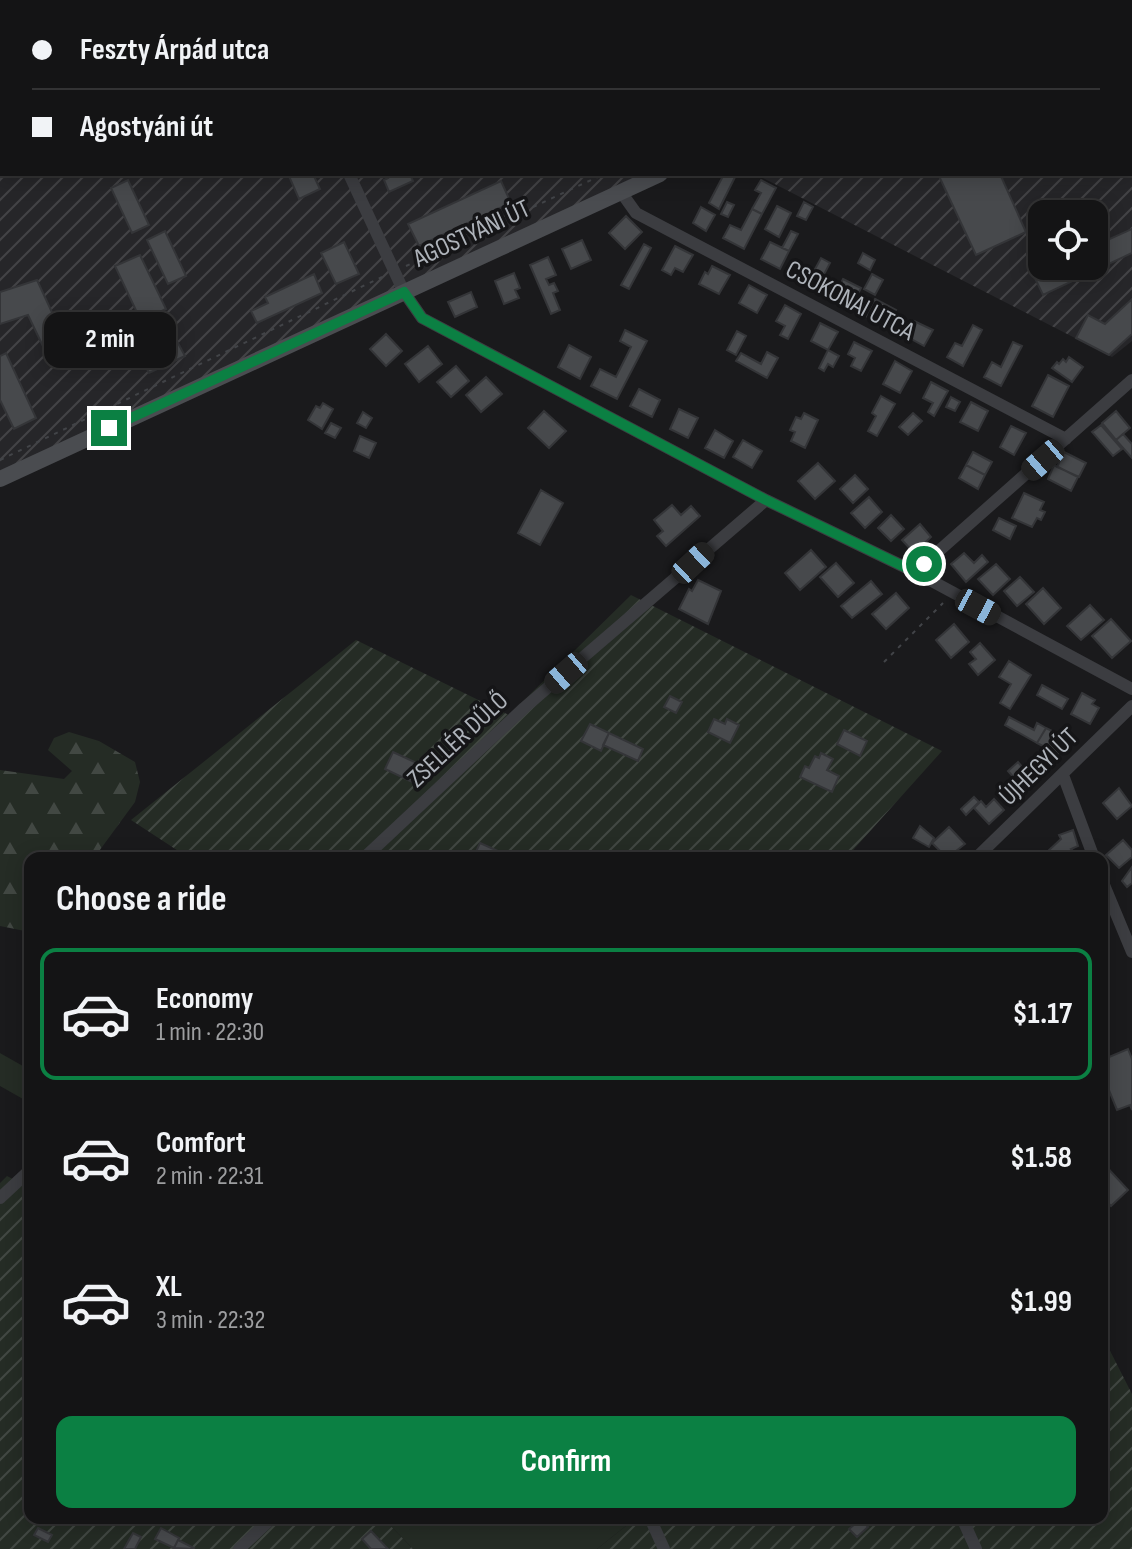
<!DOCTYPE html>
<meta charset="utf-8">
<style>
body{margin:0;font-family:"Sofia Sans Condensed",sans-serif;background:#212122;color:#f1f3f6;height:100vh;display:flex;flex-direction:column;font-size:30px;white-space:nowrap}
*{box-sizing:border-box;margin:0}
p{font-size:26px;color:#9d9ea0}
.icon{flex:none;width:44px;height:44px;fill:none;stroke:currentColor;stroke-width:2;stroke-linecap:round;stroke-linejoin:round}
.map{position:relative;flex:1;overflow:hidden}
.drawer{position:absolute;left:24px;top:852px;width:1084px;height:672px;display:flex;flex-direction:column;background:#141415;border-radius:16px;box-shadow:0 4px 20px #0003,0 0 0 2px #333334}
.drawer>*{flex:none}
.hud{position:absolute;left:0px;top:0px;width:1132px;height:176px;box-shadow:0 4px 20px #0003,0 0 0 2px #333334;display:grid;align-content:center;height:176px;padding:0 32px;background:#141415}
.tools{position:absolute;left:1028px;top:200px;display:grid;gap:16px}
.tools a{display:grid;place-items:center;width:80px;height:80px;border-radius:16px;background:#141415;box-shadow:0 4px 20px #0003,0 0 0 2px #333334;font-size:40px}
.end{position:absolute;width:36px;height:36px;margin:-18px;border:10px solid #0b8043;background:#fff;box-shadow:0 0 0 4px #fff}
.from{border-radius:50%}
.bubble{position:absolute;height:56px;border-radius:16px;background:#141415;box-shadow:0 4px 20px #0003,0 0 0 2px #333334;font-size:26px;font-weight:700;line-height:56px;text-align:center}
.car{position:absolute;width:24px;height:48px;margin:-24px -12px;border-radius:10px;box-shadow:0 0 6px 2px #0007;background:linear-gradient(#222 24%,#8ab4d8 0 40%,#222 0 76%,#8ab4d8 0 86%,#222 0)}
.hud b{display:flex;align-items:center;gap:28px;height:76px;font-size:30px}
.hud b+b{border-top:2px solid #333334}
.hud i{width:20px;height:20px;background:#f1f3f6}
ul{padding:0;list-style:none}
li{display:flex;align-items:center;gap:24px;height:132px;margin:0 16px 12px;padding:0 16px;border:4px solid transparent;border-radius:16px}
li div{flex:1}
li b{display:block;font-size:30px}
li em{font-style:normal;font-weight:700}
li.current{border-color:#0b8043}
li>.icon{width:72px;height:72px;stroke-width:1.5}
h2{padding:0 32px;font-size:36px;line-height:96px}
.action{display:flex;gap:16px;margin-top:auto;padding:16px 32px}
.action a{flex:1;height:92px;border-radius:16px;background:#0b8043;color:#fff;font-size:32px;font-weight:700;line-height:92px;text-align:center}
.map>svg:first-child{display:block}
</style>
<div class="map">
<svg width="1132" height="1549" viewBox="0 0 1132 1549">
<defs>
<pattern id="industrial-furrows" width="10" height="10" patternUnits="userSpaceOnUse" patternTransform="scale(2)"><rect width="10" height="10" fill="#262629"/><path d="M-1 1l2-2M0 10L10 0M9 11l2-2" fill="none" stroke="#434346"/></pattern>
<pattern id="forest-firs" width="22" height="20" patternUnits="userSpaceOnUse" patternTransform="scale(2)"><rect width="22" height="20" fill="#252c25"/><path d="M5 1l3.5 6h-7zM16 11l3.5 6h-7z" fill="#424843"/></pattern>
<pattern id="garden-furrows" width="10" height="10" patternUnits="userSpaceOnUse" patternTransform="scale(2)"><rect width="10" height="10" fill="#252c25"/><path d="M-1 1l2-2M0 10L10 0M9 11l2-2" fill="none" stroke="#424843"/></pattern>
</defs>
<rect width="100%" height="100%" fill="#1a1a1c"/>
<path fill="url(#industrial-furrows)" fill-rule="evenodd" d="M0 0H1038L2 2V174H660L0 481Z
M1089 0H1132V341L1112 357 755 174H1130V2H1084ZM1042 214H1094V266H1042Z"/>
<path fill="#252c25" d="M0 1053 30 1070V1103L0 1086Z
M383 1518H636L597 1549H413Z"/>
<path fill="url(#forest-firs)" d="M69 732 99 741 135 762 140 782 135 802 94 858H30V932L0 926V770L64 779 72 771 48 750 54 738Z"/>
<path fill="url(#garden-furrows)" d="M631 595 942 751 846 858H189L131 820 356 640 509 715Z
M7 1176 30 1188V1518H383L413 1549H0V1183Z
M1102 1335 1132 1394V1549H597L636 1518H1102Z"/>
<path fill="#47494c" stroke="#343538" stroke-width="2" d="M873 0H932L869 2Z
M288 174H313L320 189 299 199Z
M386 174H410L413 181 389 192 384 180 388 178Z
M724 174 736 175 719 209 709 203Z
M938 174H1000L1026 232 976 255Z
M128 180 149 225 132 233 111 188Z
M761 180 776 188 762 214 752 209 761 193 755 190Z
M501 181 511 203 419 246 408 224Z
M727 202 734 205 728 217 721 214Z
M804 202 813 207 806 220 797 216Z
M777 206 791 213 779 237 765 229Z
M701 207 715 215 706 231 693 223Z
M752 209 762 214 744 249 723 238 730 225 741 230Z
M626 216 642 232 625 249 609 233Z
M1132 229V253L1043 295 1033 274 1052 266H1094V246Z
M165 231 186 276 168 284 147 240Z
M791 231 798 234 789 251 782 248Z
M582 240 591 260 571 269 562 249Z
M344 242 359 274 336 284 321 253Z
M770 242 789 251 780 269 761 259Z
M644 244 651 248 629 289 621 285Z
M675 246 693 255 683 272 675 268 671 275 662 270Z
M863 253 875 260 870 270 858 263Z
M140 255 166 309 141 321 115 266Z
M548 257 556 275 546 279 549 285 554 283 558 291 553 293 560 310 551 314 530 265Z
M821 258 830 263 817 288 801 280 807 267 814 271Z
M712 266 730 275 719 294 699 284 705 272 708 274Z
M514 273 520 288 515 290 519 298 504 304 495 281Z
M314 274 322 293 257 323 251 311 268 303 265 297Z
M872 274 883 280 875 295 864 289Z
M843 279 861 288 851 308 833 299Z
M37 280 69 349 49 359 28 315 0 324V292Z
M749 285 767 295 757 313 739 303Z
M471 292 477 307 455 317 448 302Z
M875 299 896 310 887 327 866 316Z
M1132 299V334L1109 355 1076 338 1088 315 1105 324Z
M785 305 801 314 788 339 780 335 785 326 776 321Z
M914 321 933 330 924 346 906 336Z
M820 323 838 332 828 350 811 341Z
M973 325 982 330 963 366 947 357 955 343 962 346Z
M625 330 647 341 617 399 591 386 600 369 616 377 631 347 620 341Z
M137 331 145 348 122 359 114 342Z
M737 331 746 336 736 355 727 350Z
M386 334 402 351 386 366 370 349Z
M854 342 872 351 861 371 851 366 855 358 848 354Z
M1013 342 1022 346 1001 386 984 377 992 362 1001 367Z
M178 343 185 356 149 373 142 359Z
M569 345 591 357 580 379 558 367Z
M428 346 442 364 419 382 405 364Z
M828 350 839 356 833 367 828 364 824 371 819 368Z
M767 352 778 358 767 378 736 361 741 353 761 364Z
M6 353 36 418 14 429 0 400V356Z
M1069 357 1083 367 1072 382 1052 368 1057 362 1059 364 1063 359 1066 362Z
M895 361 912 371 900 393 883 384Z
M456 366 469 381 451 397 437 382Z
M1048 375 1069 386 1053 417 1032 406Z
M486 377 502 394 481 412 466 395Z
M931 382 948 391 934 416 928 412 933 403 923 398Z
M639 389 660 400 652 417 630 406Z
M881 396 895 404 877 436 868 431 876 416 872 413Z
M951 397 960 402 955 411 946 407Z
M971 402 988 411 978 431 960 422Z
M323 403 333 409 322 429 308 420 316 406 320 408Z
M679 409 698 418 688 438 670 429Z
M544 411 566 431 549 448 528 428Z
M1116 411 1130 428 1116 440 1102 423Z
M363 412 372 418 366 428 357 423Z
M804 413 818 420 805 448 791 441 795 432 790 430 796 417 801 419Z
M913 413 922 421 908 435 899 427Z
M331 423 341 428 335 438 325 433Z
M1101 425 1122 449 1113 456 1092 432Z
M1011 426 1026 433 1014 455 1000 447Z
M715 430 733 441 724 458 705 448Z
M1123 434 1132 444V458L1116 440Z
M360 436 376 443 369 458 354 451Z
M743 440 762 451 752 468 733 457Z
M973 452 992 462 985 475 966 465Z
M1064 452 1086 463 1079 477 1057 467Z
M818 463 835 481 815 499 798 481Z
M966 465 985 475 978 489 959 478Z
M1054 465 1078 477 1071 491 1048 479Z
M855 475 868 489 853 503 840 489Z
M541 490 563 503 540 545 518 533Z
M1024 493 1044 502 1040 510 1045 512 1041 520 1037 518 1032 527 1012 518Z
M869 497 882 512 865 528 851 513Z
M672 505 681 515 691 506 700 516 666 546 657 536 663 531 654 520Z
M891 515 904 529 891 541 878 528Z
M999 518 1016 526 1010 539 993 530Z
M920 524 931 537 914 553 902 540Z
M811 550 826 567 800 590 785 573Z
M964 553 974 563 982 555 988 562 966 582 951 564Z
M836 563 854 583 838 597 820 577Z
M996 564 1010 579 993 595 978 579Z
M1020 577 1034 592 1017 606 1004 591Z
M698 580 721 591 708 624 679 609 689 589 692 591Z
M871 581 882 594 852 618 841 606Z
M1043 588 1061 608 1044 624 1026 604Z
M896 593 909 608 886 629 872 614Z
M1090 605 1104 620 1081 640 1067 626Z
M1111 619 1131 641 1112 658 1092 636Z
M954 624 969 642 951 658 936 640Z
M980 643 995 660 978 675 969 664 976 659 970 652Z
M1009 661 1031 675 1010 709 1000 703 1011 684 999 677Z
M1042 685 1068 699 1062 709 1037 695Z
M1082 693 1095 700 1092 704 1099 708 1090 724 1071 714Z
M670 696 682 702 676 713 664 707Z
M1009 717 1034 730 1037 723 1046 728 1037 743 1005 725Z
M714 719 725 724 727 719 739 725 730 743 708 732Z
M590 724 609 733 601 751 581 741Z
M1046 728 1066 738 1058 754 1037 743Z
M844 730 867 741 860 756 837 744Z
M609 733 643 749 638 761 603 745Z
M393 752 421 765 412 782 385 769Z
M821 753 833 759 827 770 839 776 832 792 800 777 805 766 809 768 815 756 819 758Z
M1018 762 1023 768 1028 763 1040 776 1025 790 1008 771Z
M1119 788 1132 806 1117 819 1103 803Z
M974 797 979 802 966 815 961 809Z
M994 799 1004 810 989 824 974 808 981 801 986 807Z
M920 826 934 838 929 847 913 838Z
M949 827 965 844 947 858 932 843Z
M1073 830 1078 846 1071 849 1074 852 1067 858H1055L1048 851 1061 839 1059 835Z
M1123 840 1132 850V857L1119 868 1106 855Z
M480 843 498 851 495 858H473Z
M1132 867V883L1127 887 1122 881Z
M1128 1049 1132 1059V1110L1130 1105 1117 1110 1102 1073V1060Z
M1102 1162 1128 1190 1111 1206 1102 1197Z
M861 1519 868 1527 857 1537 849 1529Z
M38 1528 52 1535 48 1542 34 1535Z
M161 1528 179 1538 174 1548 155 1539Z
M371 1531 388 1549H371L362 1539Z
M133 1533 141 1537 135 1549H124Z
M178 1540 194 1548 193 1549 174 1548Z"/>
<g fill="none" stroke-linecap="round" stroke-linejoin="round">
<path stroke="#424448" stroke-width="2" stroke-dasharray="4 6" stroke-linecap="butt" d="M1003 2 1008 0
M406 266 604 174
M0 460 382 277
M884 662 943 603"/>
<path stroke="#3c3d41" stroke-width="6" d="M512 0V2
M621 0 622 2
M570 2 575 0
M1130 34 1132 33
M1130 61 1132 60"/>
<path stroke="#3c3d41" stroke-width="12" d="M266 0 267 2
M349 174 404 292 422 318 766 500 915 572 1132 689
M621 192 636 213 1066 439
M915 572 1132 380
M1063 775 1094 858
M364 858 524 708 766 500
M976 858 1132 706
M1102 880 1132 952
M0 1198 30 1170
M650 1518 664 1549
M962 1518 976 1549
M239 1549 272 1518"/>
<path stroke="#4a4c50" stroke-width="16" d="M1034 2 1038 0
M0 479 660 174"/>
</g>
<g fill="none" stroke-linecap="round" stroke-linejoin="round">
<path stroke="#0b8043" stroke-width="10" d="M109 428 404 292 422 318 766 500 915 572 924 564"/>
</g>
<g text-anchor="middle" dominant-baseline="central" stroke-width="7" stroke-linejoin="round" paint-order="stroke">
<g font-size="26" fill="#aeb3ba" stroke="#151517">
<text transform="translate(472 234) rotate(-25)">AGOSTYÁNI ÚT</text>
<text transform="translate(850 301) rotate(28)">CSOKONAI UTCA</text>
<text transform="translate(458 740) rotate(-43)">ZSELLÉR DŰLŐ</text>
<text transform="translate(1039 767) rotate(-44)">ÚJHEGYI ÚT</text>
</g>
</g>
</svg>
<div class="tools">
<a><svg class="icon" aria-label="locate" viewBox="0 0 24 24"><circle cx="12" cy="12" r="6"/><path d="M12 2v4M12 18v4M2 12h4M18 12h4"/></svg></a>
</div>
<i class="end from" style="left:924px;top:564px"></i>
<i class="end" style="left:109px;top:428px"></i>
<div class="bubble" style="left:44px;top:312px;width:132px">2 min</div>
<i class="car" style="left:1043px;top:460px;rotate:229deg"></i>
<i class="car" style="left:693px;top:563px;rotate:47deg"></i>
<i class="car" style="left:978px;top:607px;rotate:118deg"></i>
<i class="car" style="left:566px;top:673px;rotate:229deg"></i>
<div class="hud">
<b><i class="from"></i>Feszty Árpád utca</b>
<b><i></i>Agostyáni út</b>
</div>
<section class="drawer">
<h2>Choose a ride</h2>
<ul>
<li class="current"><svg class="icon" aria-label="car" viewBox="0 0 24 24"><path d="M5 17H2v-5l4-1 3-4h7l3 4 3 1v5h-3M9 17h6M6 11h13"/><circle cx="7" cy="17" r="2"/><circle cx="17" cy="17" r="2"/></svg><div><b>Economy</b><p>1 min · 22:30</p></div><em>$1.17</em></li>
<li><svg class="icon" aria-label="car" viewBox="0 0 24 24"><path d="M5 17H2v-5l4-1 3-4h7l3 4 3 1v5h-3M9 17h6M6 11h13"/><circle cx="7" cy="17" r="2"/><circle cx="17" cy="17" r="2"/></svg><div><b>Comfort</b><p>2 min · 22:31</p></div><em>$1.58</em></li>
<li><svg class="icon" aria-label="car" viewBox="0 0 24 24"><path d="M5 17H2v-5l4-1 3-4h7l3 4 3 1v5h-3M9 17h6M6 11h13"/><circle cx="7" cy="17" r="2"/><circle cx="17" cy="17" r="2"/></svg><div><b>XL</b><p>3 min · 22:32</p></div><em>$1.99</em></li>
</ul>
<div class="action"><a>Confirm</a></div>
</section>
</div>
